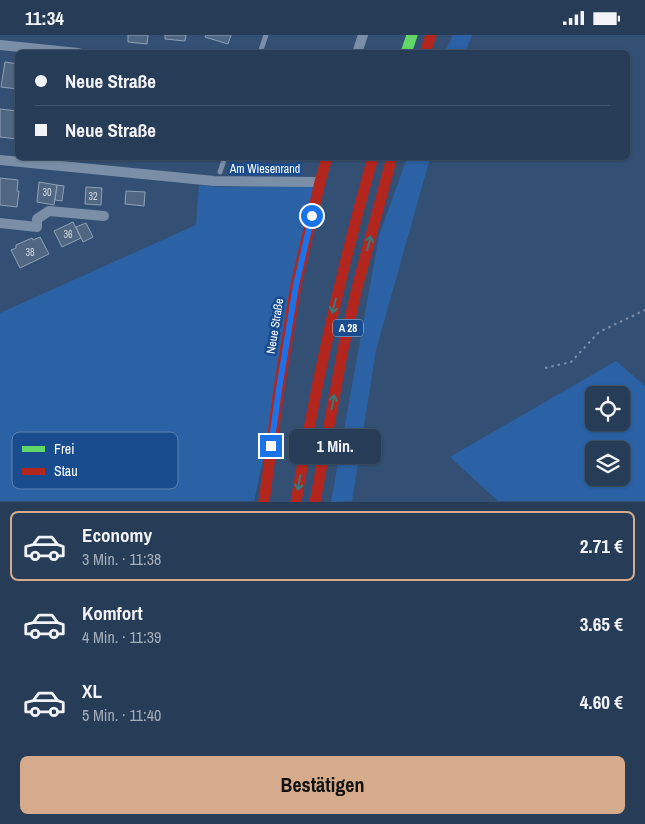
<!DOCTYPE html>
<html lang="de">
<meta charset="utf-8">
<style>
body{margin:0;font-family:"Archivo Narrow",sans-serif;background:#2e435d;color:#f1f3f6;height:100vh;display:flex;flex-direction:column;font-size:19px;white-space:nowrap}
*{box-sizing:border-box;margin:0}
p{font-size:16px;color:#a4adba}
.icon{flex:none;width:28px;height:28px;fill:none;stroke:currentColor;stroke-width:2;stroke-linecap:round;stroke-linejoin:round}
.map{position:relative;height:467px;overflow:hidden}
.side{display:flex;flex-direction:column;background:#263c57;flex:1}
.side>*{flex:none}
.banner{position:absolute;left:15px;top:15px;width:615px;height:110px;border-radius:8px;box-shadow:0 1px 4px #0004,0 0 0 1px #42566d;display:grid;align-content:center;height:110px;padding:0 20px;background:#263c57}
.tools{position:absolute;left:585px;top:351px;display:grid;gap:10px}
.tools a{display:grid;place-items:center;width:45px;height:45px;border-radius:8px;background:#263c57;box-shadow:0 1px 4px #0004,0 0 0 1px #42566d;font-size:25px}
.end{position:absolute;width:22px;height:22px;margin:-11px;border:6px solid #1a73e8;background:#fff;box-shadow:0 0 0 2px #fff}
.from{border-radius:50%}
.bubble{position:absolute;height:35px;border-radius:8px;background:#263c57;box-shadow:0 1px 4px #0004,0 0 0 1px #42566d;font-size:16px;font-weight:700;line-height:35px;text-align:center}
.banner b{display:flex;align-items:center;gap:18px;height:48px;font-size:19px}
.banner b+b{border-top:1px solid #42566d}
.banner i{width:12px;height:12px;background:#f1f3f6}
ul{padding:9px 0 0;list-style:none}
li{display:flex;align-items:center;gap:15px;height:70px;margin:0 10px 8px;padding:0 10px;border:2px solid transparent;border-radius:8px}
li div{flex:1}
li b{display:block;font-size:19px}
li em{font-style:normal;font-weight:700}
li.on{border-color:#d6ab8b}
li>.icon{width:45px;height:45px;stroke-width:1.5}
.cta{display:flex;gap:10px;margin-top:auto;padding:10px 20px}
.cta a{flex:1;height:58px;border-radius:8px;background:#d6ab8b;color:#111;font-size:20px;font-weight:700;line-height:58px;text-align:center}
.status{display:flex;justify-content:space-between;align-items:center;height:35px;padding:0 25px;background:#263c57;direction:ltr}
.status svg{height:14px;fill:currentColor}
.map>svg:first-child{display:block}
</style>
<div class="status"><b>11:34</b><svg viewBox="0 0 49 12"><path d="M0 12V9h3v3zM5 12V6h3v6zM10 12V3h3v9zM15 12V0h3v12zM26 1h20v11H26zM47 4h2v5h-2z"/></svg></div>
<div class="map">
<svg width="645" height="467" viewBox="0 0 645 467">
<rect width="100%" height="100%" fill="#335074"/>
<path fill="#2b62a5" fill-rule="evenodd" d="M453 0H472L465 17H445Z
M407 123H430L376 315 352 466 331 467 379 201Z
M199 150 217 152 316 151 266 411 254 466H0V278L196 190Z
M616 326 645 351V466H498L450 422ZM594 360H621V388H594ZM594 415H621V442H594Z"/>
<path fill="#506783" stroke="#8fa0b5" d="M128 0H148L147 9 128 7Z
M165 0H186L185 6 165 4Z
M206 0H231L228 9 205 2Z
M5 27 18 29V54L1 52Z
M0 74 18 76 17 104 0 102Z
M0 143 18 145 17 156H19L17 172 0 170Z
M39 147 57 150 54 170 37 167Z
M57 150 64 151 62 166 55 165Z
M86 152 102 153 101 170 85 169Z
M126 156 145 157 144 171 125 169Z
M73 187 81 203 62 212 54 196Z
M86 188 93 202 83 207 76 192Z
M40 202 49 219 20 233 11 215 16 213V210L32 203 33 205Z"/>
<g fill="none" stroke-linecap="round" stroke-linejoin="round">
<path stroke="#7a8fa7" stroke-width="2" stroke-dasharray="2.5 4" stroke-linecap="butt" d="M545 333 571 327 599 297 645 275"/>
<path stroke="#7a8fa7" stroke-width="5" d="M260 18 266 0
M220 137 225 122"/>
<path stroke="#7a8fa7" stroke-width="10" d="M0 10 78 18
M357 18 363 0
M0 125 214 146 320 147
M0 188 37 192V184L49 176 104 181"/>
<path stroke="#63d668" stroke-width="11" d="M406 18 412 0"/>
<path stroke="#b3261e" stroke-width="11" d="M425 18 431 0
M264 467 279 354 296 250 320 147 327 122
M296 467C315 350 341 236 373 122
M315 467 343 314 357 253 392 122"/>
</g>
<defs><path id="oneway-shaft" d="M-6 0H5M1.5-3L5.5 0L1.5 3" fill="none" stroke-width="1.6" stroke-linecap="round" stroke-linejoin="round" transform="scale(1.25)"/></defs>
<g stroke="#327c81">
<use href="#oneway-shaft" transform="translate(369 208) rotate(-75)"/>
<use href="#oneway-shaft" transform="translate(334 271) rotate(104)"/>
<use href="#oneway-shaft" transform="translate(333 367) rotate(-79)"/>
<use href="#oneway-shaft" transform="translate(299 448) rotate(99)"/>
</g>
<g fill="none" stroke-linecap="round" stroke-linejoin="round">
<path stroke="#1a73e8" stroke-width="6" d="M271 411 279 354 296 250 312 181"/>
</g>
<g text-anchor="middle" dominant-baseline="central" stroke-width="5" stroke-linejoin="round" paint-order="stroke">
<g font-size="10" fill="#d3d9e0">
<text x="47" y="157">30</text>
<text x="93" y="161">32</text>
<text x="68" y="199">36</text>
<text x="30" y="217">38</text>
</g>
<rect fill="#184c8f" stroke="#bac9dd" stroke-width="1" x="333" y="284.5" width="30" height="17" rx="4"/>
<g font-size="11" font-weight="bold" fill="#fff">
<text x="348" y="293">A 28</text>
</g>
<g font-size="12" fill="#fff" stroke="#184c8f">
<text x="265" y="134">Am Wiesenrand</text>
<text transform="translate(275 291) rotate(-81)">Neue Straße</text>
</g>
</g>
<rect x="12" y="397" width="166" height="57" rx="8" fill="#184c8f" stroke="#5d82b1" stroke-width="1"/>
<rect x="22" y="411" width="23" height="6" fill="#63d668"/>
<rect x="22" y="433" width="23" height="7" fill="#b3261e"/>
<g font-size="14" fill="#fff">
<text x="54" y="419">Frei</text>
<text x="54" y="441">Stau</text>
</g>
</svg>
<div class="tools">
<a><svg class="icon" aria-label="locate" viewBox="0 0 24 24"><circle cx="12" cy="12" r="6"/><path d="M12 2v4M12 18v4M2 12h4M18 12h4"/></svg></a>
<a><svg class="icon" aria-label="layers" viewBox="0 0 24 24"><path d="M12 4l9 5-9 5-9-5zM3 14l9 5 9-5"/></svg></a>
</div>
<i class="end from" style="left:312px;top:181px"></i>
<i class="end" style="left:271px;top:411px"></i>
<div class="bubble" style="left:289px;top:394px;width:92px">1 Min.</div>
<div class="banner">
<b><i class="from"></i>Neue Straße</b>
<b><i></i>Neue Straße</b>
</div>
</div>
<section class="side">
<ul>
<li class="on"><svg class="icon" aria-label="car" viewBox="0 0 24 24"><path d="M5 17H2v-5l4-1 3-4h7l3 4 3 1v5h-3M9 17h6M6 11h13"/><circle cx="7" cy="17" r="2"/><circle cx="17" cy="17" r="2"/></svg><div><b>Economy</b><p>3 Min. · 11:38</p></div><em>2.71 €</em></li>
<li><svg class="icon" aria-label="car" viewBox="0 0 24 24"><path d="M5 17H2v-5l4-1 3-4h7l3 4 3 1v5h-3M9 17h6M6 11h13"/><circle cx="7" cy="17" r="2"/><circle cx="17" cy="17" r="2"/></svg><div><b>Komfort</b><p>4 Min. · 11:39</p></div><em>3.65 €</em></li>
<li><svg class="icon" aria-label="car" viewBox="0 0 24 24"><path d="M5 17H2v-5l4-1 3-4h7l3 4 3 1v5h-3M9 17h6M6 11h13"/><circle cx="7" cy="17" r="2"/><circle cx="17" cy="17" r="2"/></svg><div><b>XL</b><p>5 Min. · 11:40</p></div><em>4.60 €</em></li>
</ul>
<div class="cta"><a>Bestätigen</a></div>
</section>
